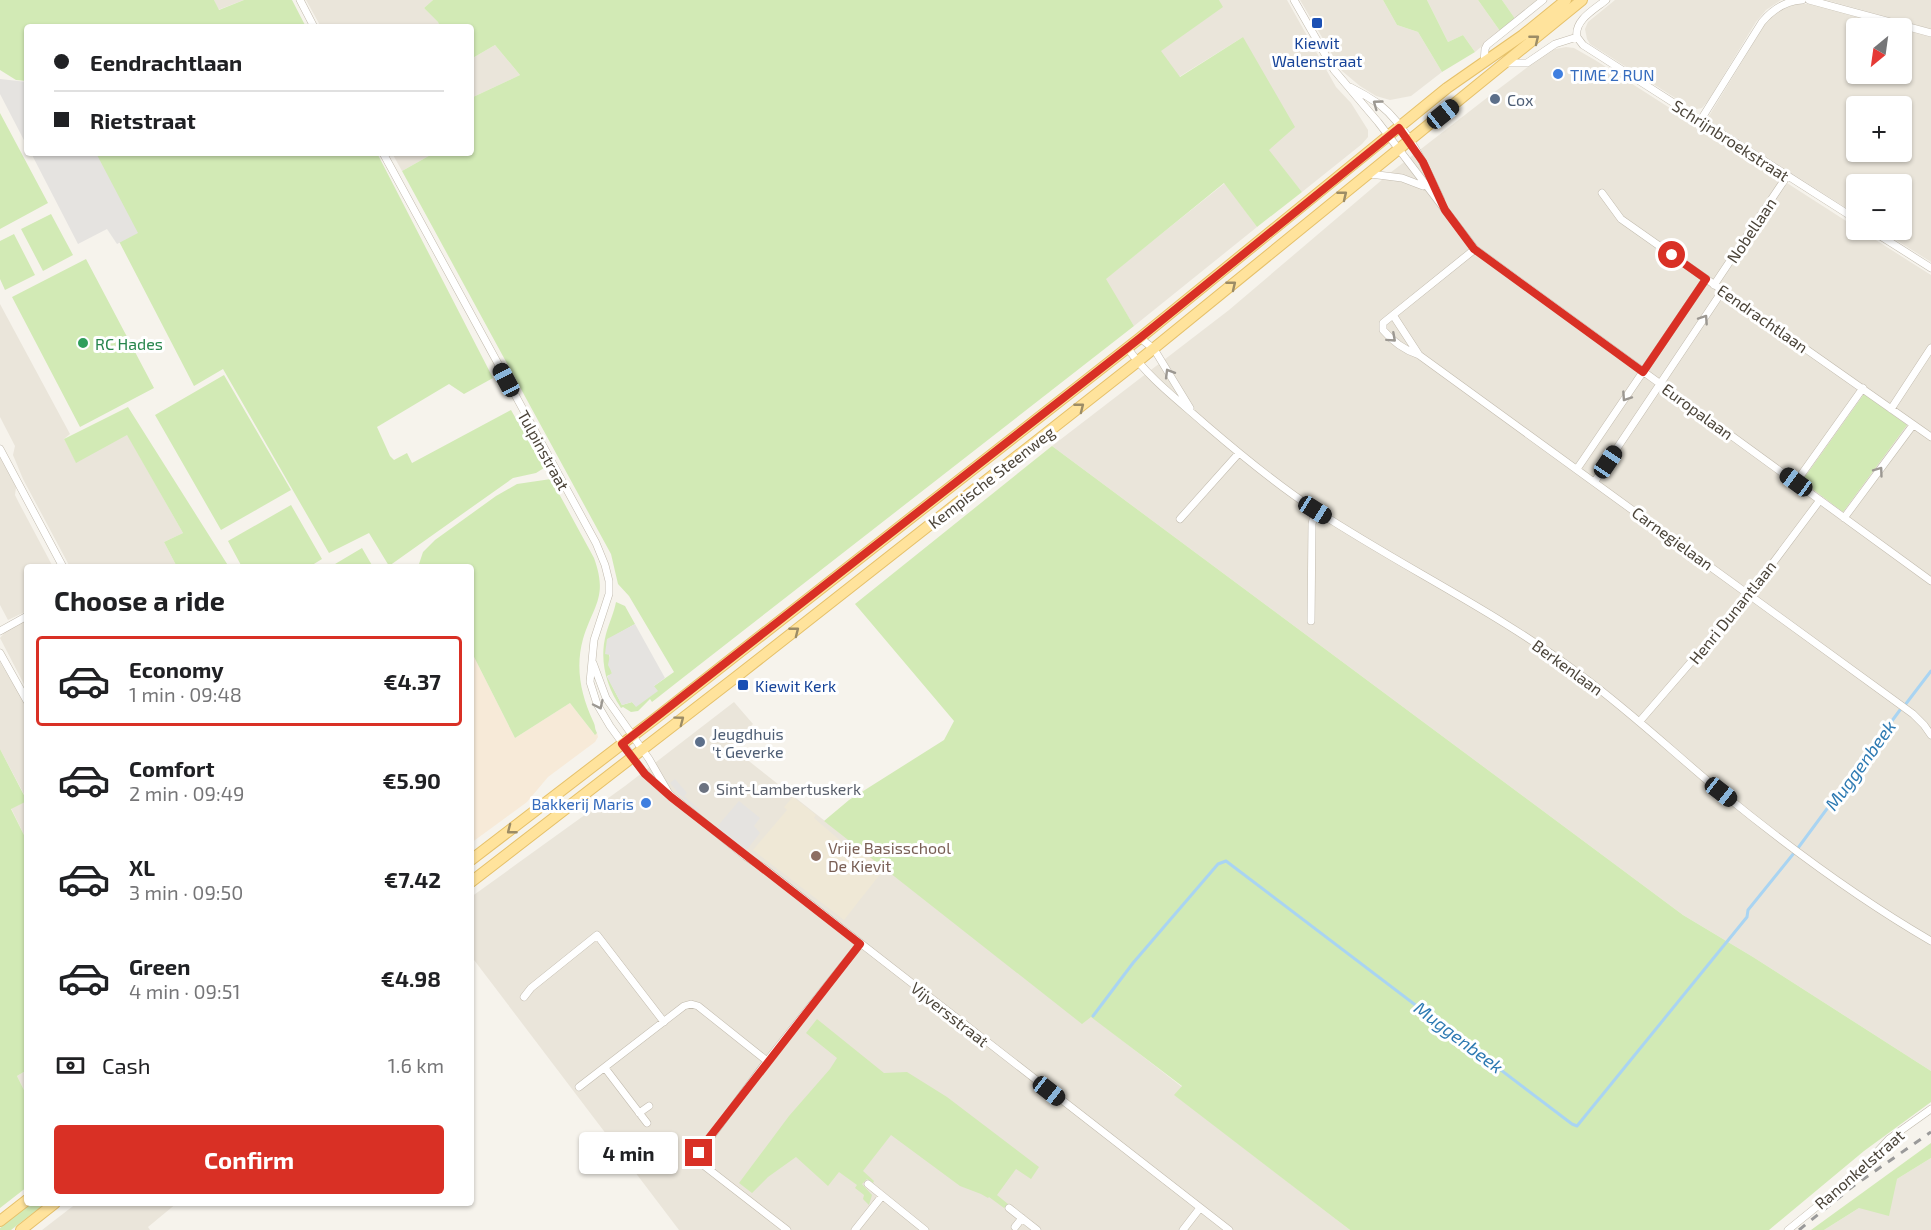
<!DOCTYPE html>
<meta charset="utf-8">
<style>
body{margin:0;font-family:"Exo 2",sans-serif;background:#f6f6f6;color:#202124;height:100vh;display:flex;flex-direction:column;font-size:22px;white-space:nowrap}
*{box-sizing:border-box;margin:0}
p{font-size:20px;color:#757577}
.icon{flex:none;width:33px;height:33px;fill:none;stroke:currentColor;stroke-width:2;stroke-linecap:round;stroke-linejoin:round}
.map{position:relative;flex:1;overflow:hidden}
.panel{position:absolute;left:24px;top:564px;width:450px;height:642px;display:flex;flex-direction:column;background:#fff;border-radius:6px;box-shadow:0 2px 4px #0004}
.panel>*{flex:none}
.hud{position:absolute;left:24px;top:24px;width:450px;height:132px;border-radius:6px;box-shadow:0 2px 4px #0004;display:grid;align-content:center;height:132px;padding:0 30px;background:#fff}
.needle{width:39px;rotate:209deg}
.fabs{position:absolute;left:1846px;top:18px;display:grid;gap:12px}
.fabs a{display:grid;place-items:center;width:66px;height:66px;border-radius:6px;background:#fff;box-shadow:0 2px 4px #0004;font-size:30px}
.end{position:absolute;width:27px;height:27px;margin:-14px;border:8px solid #d93025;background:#fff;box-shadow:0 0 0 3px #fff}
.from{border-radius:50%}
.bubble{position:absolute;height:42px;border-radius:6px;background:#fff;box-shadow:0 2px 4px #0004;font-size:20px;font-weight:700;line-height:42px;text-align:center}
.car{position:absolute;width:18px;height:36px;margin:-18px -9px;border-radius:8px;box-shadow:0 0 4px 2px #0007;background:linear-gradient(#222 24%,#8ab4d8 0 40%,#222 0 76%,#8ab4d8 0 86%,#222 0)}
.hud b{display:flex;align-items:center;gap:21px;height:57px;font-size:22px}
.hud b+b{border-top:2px solid #e0e0e0}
.hud i{width:15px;height:15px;background:#202124}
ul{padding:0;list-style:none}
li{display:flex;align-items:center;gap:18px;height:90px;margin:0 12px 9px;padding:0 18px;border:3px solid transparent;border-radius:6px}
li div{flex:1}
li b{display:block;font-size:22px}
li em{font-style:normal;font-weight:700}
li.active{border-color:#d93025}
li>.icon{width:54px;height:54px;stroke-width:1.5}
h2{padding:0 30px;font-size:27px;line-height:72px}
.pay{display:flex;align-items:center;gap:15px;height:66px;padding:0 30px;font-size:22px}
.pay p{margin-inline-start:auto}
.button{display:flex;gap:12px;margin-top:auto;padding:12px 30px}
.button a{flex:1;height:69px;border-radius:6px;background:#d93025;color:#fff;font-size:24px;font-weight:700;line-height:69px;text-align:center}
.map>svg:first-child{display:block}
</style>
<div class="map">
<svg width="1931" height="1230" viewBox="0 0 1931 1230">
<rect width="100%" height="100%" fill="#f6f3ec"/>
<path fill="#eae5da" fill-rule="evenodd" d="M214 0H244L218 10Z
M306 0H433L424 8 438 22 440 27H321Z
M1219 0H1287L1336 87 1351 103 1368 130V137L1362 144 1302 192 1268 150 1243 37 1179 77 1160 51 1222 7Z
M1300 0H1383L1397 25 1418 32 1442 72 1411 96 1390 100 1376 96 1360 86 1342 71Z
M1427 0H1478L1500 31 1475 52 1463 35 1448 42Z
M1502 0H1539L1516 20Z
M1615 0H1781L1766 10 1756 22 1708 101 1702 108 1697 109 1691 108 1590 44 1587 39 1585 29 1588 22Z
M1825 0H1931V29L1826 0Z
M1796 4H1813L1885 24 1888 28H1857V74H1863L1877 82 1883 74H1902V32L1906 30 1931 36V262L1880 230H1902V184H1857V215L1707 119 1765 24 1776 12ZM1857 106H1902V152H1857Z
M495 45 520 75 471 98V59Z
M1566 47 1574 48 1595 60 1857 228V230H1860L1931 275V1071L1753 957 1683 915 1052 446 1229 310 1390 173 1488 97 1550 50Z
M392 153H434L402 171Z
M1225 183 1257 227 1134 326 1105 279Z
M0 304 70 434 64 439 76 462 127 434 183 533 164 542 177 567H70L23 479 13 455 15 446 0 417Z
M0 457 16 487 15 495 19 503 53 567H27V611L8 620 0 605Z
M27 620V690L0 638 5 632Z
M0 662 27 707V841L11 808 27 800 0 749Z
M734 702 753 724 731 747 1082 1023 1091 1016 1182 1087 1175 1095 1350 1230H679L471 956V897L625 786Z
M27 1070V1096L17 1076Z
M1931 1158V1230H1824L1859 1208 1897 1179Z
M77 1203H177L148 1227 150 1230H42Z"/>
<path fill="#f7ead8" d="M471 651 515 738 570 703 594 734 597 733 598 737 595 742 548 777 527 802 471 843Z"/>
<path fill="#efe8d6" d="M793 797 816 815 814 818 850 849 855 843 885 868 844 920 753 850 787 810 784 807Z"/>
<path fill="#d2eab5" d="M0 0H214L219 10 244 0H292L306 27H27V81L16 80 0 70Z
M433 0H1219L1223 7 1161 51 1180 77 1243 37 1295 127 1269 150 1302 192 1257 227 1224 183 1106 279 1134 326 680 680 652 702 650 699 638 711 631 712 623 707 621 708C606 686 599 660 606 634 609 623 614 613 616 602L625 606 635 624 607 640 612 674 607 676 622 705 632 702 636 706 654 686 674 672 629 596 618 584 611 554 402 171 434 153H471V98L520 75 495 45 471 59V27H440L438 22 424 8Z
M1383 0H1427L1448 42 1463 35 1475 52 1442 72 1418 32 1397 25Z
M1478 0H1502L1516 20 1500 31Z
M0 113 48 203 0 229Z
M60 153H377L493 378 464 394 449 384 377 427 390 456 394 460 407 453 412 463 511 410 544 468 536 473 513 478 389 566 369 533 329 553 223 369 194 386 109 222Z
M51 214 73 255 43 271 21 229Z
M14 234 35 275 5 290 0 279V241Z
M86 259 154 388 80 427 12 297Z
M224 375 291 490 221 530 155 415Z
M1864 394 1907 425 1843 512 1802 481Z
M128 407 229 567H177L164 542 183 533 127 435 76 463 64 439Z
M1052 446 1683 915 1753 957 1931 1071V1102L1864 1151 1769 1230H1350L1333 1217 1174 1095 1182 1086 1091 1017 1082 1024 824 821 849 800 944 740 954 721 855 604Z
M551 479 594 558C608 597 594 604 583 639 575 668 581 695 593 721 596 727 594 727 597 733L595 735 570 703 515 738 471 651V567H418L423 552 435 540 496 496 517 484Z
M291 505 322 559 309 567H242L228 541Z
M362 548 373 567H330Z
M0 749 27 801 11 809 27 841V1070L17 1076 27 1096V1187L0 1208Z
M817 1019 884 1073 907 1072 947 1097 1039 1167 1031 1179 1016 1169 997 1195 1008 1204 1004 1208 989 1197 988 1198 981 1194 960 1186 891 1135 863 1171 874 1181 873 1183 867 1179 862 1184 872 1195 869 1205 863 1199 864 1195 855 1188 857 1185 839 1172 828 1186 796 1157 768 1177 752 1193 739 1183 789 1116 830 1069 837 1058 806 1033Z
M1931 1143V1158L1897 1179 1889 1216 1859 1208 1824 1230H1811Z
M32 1203H46L11 1230H0V1228Z"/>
<path fill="#e5e3e0" d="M0 79 27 82V146L0 94Z
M31 153H96L138 233 117 244 107 229 78 244Z
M635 624 665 678 654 686 658 691 636 707 632 702 622 705 607 677 612 673 608 665 610 655 605 654 607 639Z
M675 779 687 793 684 796 699 809V812L681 796 670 783Z
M739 801 760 818 754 826 760 833 744 853 715 829Z"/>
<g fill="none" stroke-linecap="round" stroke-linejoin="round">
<path stroke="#a9d4f2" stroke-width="3" d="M1905 705 1931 671
M1798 848 1900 710
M1093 1016 1133 963 1218 864 1226 861 1572 1124 1577 1126 1747 917 1748 910 1794 853"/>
<defs>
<path id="minor" d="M300 0 314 27
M1294 0 1334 70 1378 122 1475 249 1931 581
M1809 0 1931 33
M1577 37 1583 45 1857 220
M1577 37C1574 20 1595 9 1606 0
M1484 63 1485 49 1487 45 1543 0
M1505 63H1527L1555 44 1577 37
M1350 87C1360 92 1370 98 1379 104 1407 126 1426 167 1441 200
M1700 121 1762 22C1773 9 1785 1 1802 0
M383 153 596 543 605 565 609 581V594L594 640 590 682 597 704 610 726 645 774 745 856 764 868 1229 1230
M1370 174 1402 178 1423 186
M1602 193 1621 219 1931 437
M1871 230 1931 268
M1475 249 1383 323V330C1393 342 1404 350 1419 355L1913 714 1924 725 1931 735
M1714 285 1787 176
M1393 315 1419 355
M1140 338 1154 349 1190 408
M1127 347C1148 378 1178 400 1206 425 1241 455 1278 486 1317 511 1404 568 1499 613 1582 676 1631 712 1675 754 1721 792 1787 846 1857 898 1931 941
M1891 409 1931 348
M0 449 63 567
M1577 469 1706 279
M1595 481 1723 290
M1796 482 1863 388
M1844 518 1913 425
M1180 519 1239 453
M1311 621 1312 524 1315 510
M0 631 27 616
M0 653 27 701
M593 663 606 698 649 759 668 792
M1640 721 1749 595 1820 500
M524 997 531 988 597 935 664 1022
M605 1068 647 1123
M579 1087 684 1006 691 1004 698 1006 767 1061
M639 1113 649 1106
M868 1184 925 1230
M1009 1208 1037 1230
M1015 1227 1022 1218
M787 1230 702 1164 699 1153 767 1061 860 944
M855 1230 882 1196
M1183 1230 1200 1208
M1788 1230 1857 1174 1889 1139 1931 1109"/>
<path id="primary" d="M471 860 656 718 1140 338 1447 88 1523 35 1566 0
M471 882 736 677 1137 362 1582 0
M0 1221 27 1200
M21 1230 55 1203"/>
</defs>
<use href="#minor" stroke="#c2bbae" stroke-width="8"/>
<use href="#primary" stroke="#e6c16a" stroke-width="12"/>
<use href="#minor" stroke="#fff" stroke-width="7"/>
<use href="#primary" stroke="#ffe39c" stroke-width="10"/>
<path stroke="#9a9a9a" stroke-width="3" stroke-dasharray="8 8" stroke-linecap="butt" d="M1799 1230 1852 1187 1931 1132"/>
</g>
<defs><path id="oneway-chevron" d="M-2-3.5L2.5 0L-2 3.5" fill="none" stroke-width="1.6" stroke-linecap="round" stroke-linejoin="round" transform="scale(1.5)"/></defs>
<g stroke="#9c8c66">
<use href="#oneway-chevron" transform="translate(1535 39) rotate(-39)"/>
<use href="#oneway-chevron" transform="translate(1343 195) rotate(-39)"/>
<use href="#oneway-chevron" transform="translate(1232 285) rotate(-39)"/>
<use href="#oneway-chevron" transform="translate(1080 407) rotate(-38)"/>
<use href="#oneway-chevron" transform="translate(795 631) rotate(-38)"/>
<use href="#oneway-chevron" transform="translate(680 720) rotate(-37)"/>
<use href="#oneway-chevron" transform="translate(511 830) rotate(142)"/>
</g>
<g stroke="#9c9892">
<use href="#oneway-chevron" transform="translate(1377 104) rotate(-144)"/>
<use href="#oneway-chevron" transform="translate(1704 319) rotate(-56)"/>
<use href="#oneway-chevron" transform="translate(1392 338) rotate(42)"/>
<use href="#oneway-chevron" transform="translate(1169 373) rotate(-121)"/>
<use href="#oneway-chevron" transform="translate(1626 397) rotate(124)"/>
<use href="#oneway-chevron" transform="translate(1879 471) rotate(-54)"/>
<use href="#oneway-chevron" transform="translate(599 705) rotate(65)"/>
</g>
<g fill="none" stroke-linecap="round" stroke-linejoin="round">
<path stroke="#d93025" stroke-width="8" d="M699 1153 702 1147 860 944 671 797 645 774 622 744 1140 338 1399 128 1423 162 1445 210 1474 249 1643 372 1706 279 1672 255"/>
</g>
<g fill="#1a4fb4" stroke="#fff" stroke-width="2">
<rect x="1311" y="17" width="12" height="12" rx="3"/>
<rect x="737" y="679" width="12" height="12" rx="3"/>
</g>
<g fill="#3f7fe0" stroke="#fff" stroke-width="2">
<circle cx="1558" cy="74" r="6"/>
<circle cx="646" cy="803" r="6"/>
</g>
<g fill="#5c6f8a" stroke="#fff" stroke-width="2">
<circle cx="1495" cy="99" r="6"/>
<circle cx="700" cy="742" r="6"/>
</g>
<circle fill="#2e9e5b" stroke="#fff" stroke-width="2" cx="83" cy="343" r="6"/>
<circle fill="#6b7280" stroke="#fff" stroke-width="2" cx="704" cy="788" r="6"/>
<circle fill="#8d6e63" stroke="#fff" stroke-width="2" cx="816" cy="856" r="6"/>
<g text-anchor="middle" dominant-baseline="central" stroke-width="6" stroke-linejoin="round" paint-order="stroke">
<g font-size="16" fill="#164399" stroke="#fff">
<text x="1317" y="42">Kiewit<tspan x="1317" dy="18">Walenstraat</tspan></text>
<text x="755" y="685" text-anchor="start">Kiewit Kerk</text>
</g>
<g font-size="16" fill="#366cbe" stroke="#fff" text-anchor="start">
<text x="1570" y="74">TIME 2 RUN</text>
<text x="634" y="803" text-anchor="end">Bakkerij Maris</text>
</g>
<g font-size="16" fill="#4e5e75" stroke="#fff" text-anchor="start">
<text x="1507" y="99">Cox</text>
<text x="712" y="733">Jeugdhuis<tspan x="712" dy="18">'t Geverke</tspan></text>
</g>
<g font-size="16" fill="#4b4439" stroke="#fff">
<text transform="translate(1731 140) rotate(33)">Schrijnbroekstraat</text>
<text transform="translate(1751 230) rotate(-56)">Nobellaan</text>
<text transform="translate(1763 318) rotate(35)">Eendrachtlaan</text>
<text transform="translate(1698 411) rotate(36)">Europalaan</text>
<text transform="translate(544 450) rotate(61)">Tulpinstraat</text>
<text transform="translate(991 477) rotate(-38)">Kempische Steenweg</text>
<text transform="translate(1673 538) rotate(36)">Carnegielaan</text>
<text transform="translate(1732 612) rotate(-51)">Henri Dunantlaan</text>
<text transform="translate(1568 667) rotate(36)">Berkenlaan</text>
<text transform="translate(950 1014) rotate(38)">Vijversstraat</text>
<text transform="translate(1859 1169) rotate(-41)">Ranonkelstraat</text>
</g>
<g font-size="16" fill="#27864d" stroke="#fff" text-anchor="start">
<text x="95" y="343">RC Hades</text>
</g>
<g font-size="16" fill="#5b616d" stroke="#fff" text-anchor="start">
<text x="716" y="788">Sint-Lambertuskerk</text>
</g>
<g font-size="16" fill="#785e54" stroke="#fff" text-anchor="start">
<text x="828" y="847">Vrije Basisschool<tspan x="828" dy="18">De Kievit</tspan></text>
</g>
<g font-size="18" font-style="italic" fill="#2e7ab2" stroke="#fff">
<text transform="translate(1860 765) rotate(-54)">Muggenbeek</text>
<text transform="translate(1459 1037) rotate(37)">Muggenbeek</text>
</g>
</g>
</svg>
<div class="fabs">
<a><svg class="needle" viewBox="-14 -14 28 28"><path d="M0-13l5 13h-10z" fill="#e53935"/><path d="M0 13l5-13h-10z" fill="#757577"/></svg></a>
<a>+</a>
<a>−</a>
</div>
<i class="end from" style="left:1672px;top:255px"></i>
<i class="end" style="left:699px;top:1153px"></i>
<div class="bubble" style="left:579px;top:1132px;width:99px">4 min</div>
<i class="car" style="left:1443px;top:114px;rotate:51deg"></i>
<i class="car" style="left:506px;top:380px;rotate:332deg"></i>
<i class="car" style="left:1608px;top:462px;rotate:34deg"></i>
<i class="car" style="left:1796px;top:482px;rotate:306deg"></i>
<i class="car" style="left:1315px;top:510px;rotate:122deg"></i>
<i class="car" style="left:1721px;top:792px;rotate:128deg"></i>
<i class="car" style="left:1049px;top:1091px;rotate:128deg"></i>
<div class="hud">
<b><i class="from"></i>Eendrachtlaan</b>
<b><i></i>Rietstraat</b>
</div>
<section class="panel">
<h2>Choose a ride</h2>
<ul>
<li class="active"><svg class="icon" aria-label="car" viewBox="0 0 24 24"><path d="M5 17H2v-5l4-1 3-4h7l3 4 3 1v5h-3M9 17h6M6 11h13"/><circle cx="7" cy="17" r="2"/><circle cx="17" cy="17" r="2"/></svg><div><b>Economy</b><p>1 min · 09:48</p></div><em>€4.37</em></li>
<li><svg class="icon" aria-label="car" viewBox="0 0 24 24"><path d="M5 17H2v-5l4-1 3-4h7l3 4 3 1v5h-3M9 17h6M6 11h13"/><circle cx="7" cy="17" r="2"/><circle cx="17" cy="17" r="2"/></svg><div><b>Comfort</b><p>2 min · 09:49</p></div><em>€5.90</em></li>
<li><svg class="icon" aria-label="car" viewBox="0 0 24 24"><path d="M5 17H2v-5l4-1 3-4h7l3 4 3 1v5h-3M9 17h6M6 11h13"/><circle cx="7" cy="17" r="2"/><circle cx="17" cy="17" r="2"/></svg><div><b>XL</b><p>3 min · 09:50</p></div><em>€7.42</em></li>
<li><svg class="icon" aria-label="car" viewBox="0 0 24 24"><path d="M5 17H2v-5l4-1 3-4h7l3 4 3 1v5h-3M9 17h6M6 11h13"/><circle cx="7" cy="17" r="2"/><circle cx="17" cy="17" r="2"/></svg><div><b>Green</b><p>4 min · 09:51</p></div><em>€4.98</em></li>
</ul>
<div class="pay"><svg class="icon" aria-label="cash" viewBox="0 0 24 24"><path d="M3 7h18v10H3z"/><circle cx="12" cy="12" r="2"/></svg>Cash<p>1.6 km</p></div>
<div class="button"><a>Confirm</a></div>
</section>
</div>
